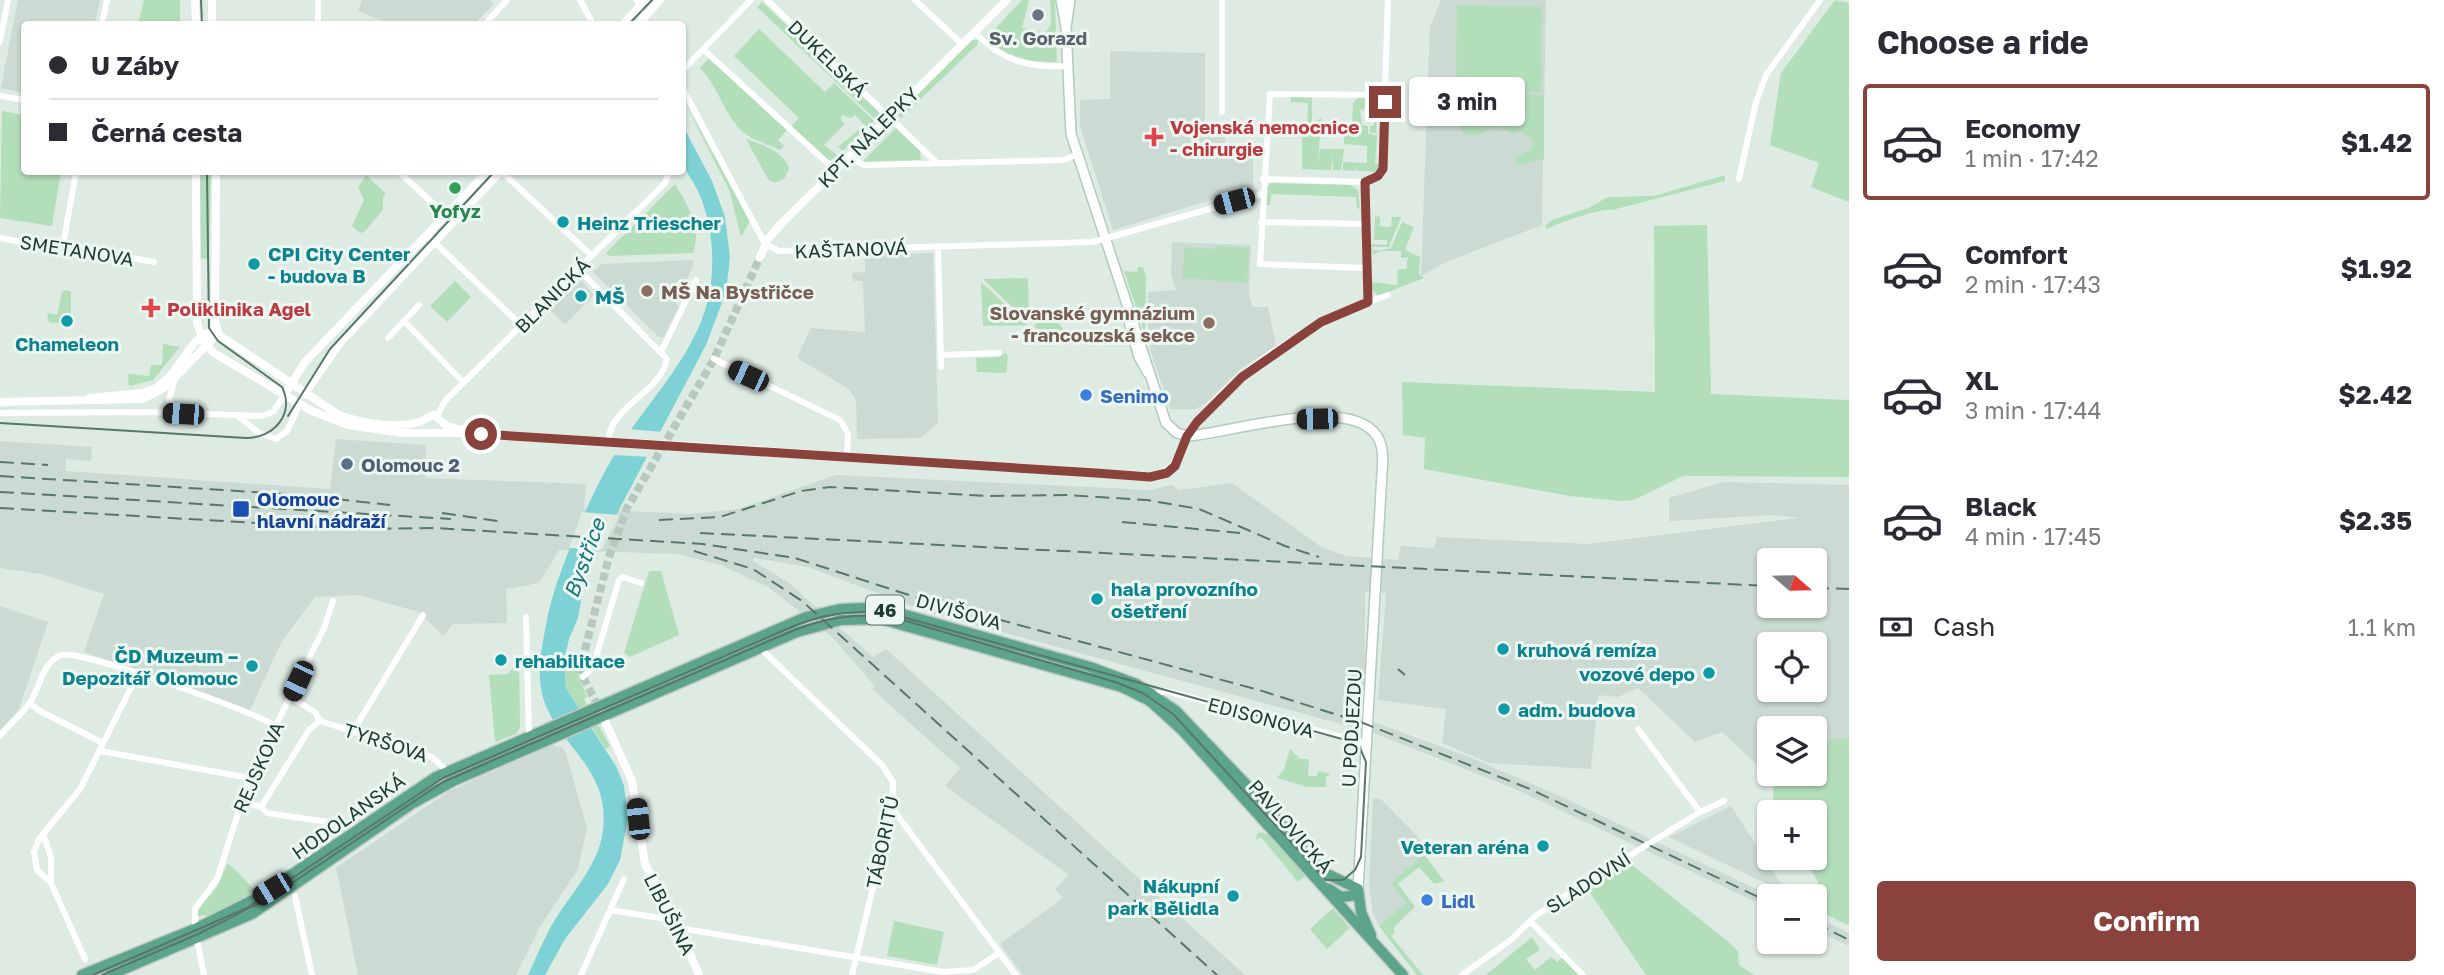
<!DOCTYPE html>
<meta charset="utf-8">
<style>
body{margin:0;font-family:"Golos Text",sans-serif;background:#f7f7f7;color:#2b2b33;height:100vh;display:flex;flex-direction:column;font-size:26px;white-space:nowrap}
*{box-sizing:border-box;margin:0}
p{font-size:23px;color:#7c7c81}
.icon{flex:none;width:38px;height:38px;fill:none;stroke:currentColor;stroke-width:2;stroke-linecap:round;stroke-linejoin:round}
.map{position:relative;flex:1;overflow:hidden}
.panel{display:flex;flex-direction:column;background:#fff;width:595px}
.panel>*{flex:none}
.guide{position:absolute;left:21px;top:21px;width:665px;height:154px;border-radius:7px;box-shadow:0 2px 5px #0004;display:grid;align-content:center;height:154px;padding:0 28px;background:#fff}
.needle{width:46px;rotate:110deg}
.controls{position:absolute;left:1757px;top:548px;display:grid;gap:14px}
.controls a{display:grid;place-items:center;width:70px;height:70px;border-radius:7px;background:#fff;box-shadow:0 2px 5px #0004;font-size:35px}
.end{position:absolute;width:32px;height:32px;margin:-16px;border:9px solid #8a433c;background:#fff;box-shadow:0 0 0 4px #fff}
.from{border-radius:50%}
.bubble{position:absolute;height:49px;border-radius:7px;background:#fff;box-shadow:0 2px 5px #0004;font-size:23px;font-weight:700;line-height:49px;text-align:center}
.car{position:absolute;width:21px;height:42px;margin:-21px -10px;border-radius:9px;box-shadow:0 0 5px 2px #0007;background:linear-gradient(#222 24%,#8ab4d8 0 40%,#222 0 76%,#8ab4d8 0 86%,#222 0)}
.guide b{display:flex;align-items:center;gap:24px;height:66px;font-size:26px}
.guide b+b{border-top:2px solid #e1e1e2}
.guide i{width:18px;height:18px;background:#2b2b33}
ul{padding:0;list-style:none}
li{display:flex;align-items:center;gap:21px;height:116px;margin:0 14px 10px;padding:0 14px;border:4px solid transparent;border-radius:7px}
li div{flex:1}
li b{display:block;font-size:26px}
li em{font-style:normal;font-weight:700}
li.selected{border-color:#8a433c}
li>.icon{width:63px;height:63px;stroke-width:1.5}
h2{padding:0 28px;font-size:32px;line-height:84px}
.pay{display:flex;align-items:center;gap:18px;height:77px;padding:0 28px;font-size:26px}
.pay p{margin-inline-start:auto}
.action{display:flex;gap:14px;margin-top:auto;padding:14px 28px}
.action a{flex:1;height:80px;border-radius:7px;background:#8a433c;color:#fff;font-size:28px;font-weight:700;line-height:80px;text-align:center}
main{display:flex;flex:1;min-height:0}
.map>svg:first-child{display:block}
</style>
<main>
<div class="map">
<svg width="1849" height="975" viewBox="0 0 1849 975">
<rect width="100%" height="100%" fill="#ddebe3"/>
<path fill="#cbdad2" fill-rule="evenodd" d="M18 0H100L95 24H24V93L1 88Z
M362 0H489L494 4 474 24H382L383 21 358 11Z
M1441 0H1546L1542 225 1446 262 1421 276 1430 27Z
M1110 51 1205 53V125L1225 126V148L1257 147 1253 159V187L1113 230 1080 126V100L1110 99Z
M1172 242 1251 245 1249 295 1253 307H1268L1276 346 1239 370 1205 404 1195 409H1170L1150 349 1153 341 1148 338V292L1176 290 1171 275Z
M933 253 938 423 921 438 857 439 856 400 849 389 797 358 811 328 865 332 863 281H853L852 273 865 272V255Z
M692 260 694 264 676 303 679 306 664 337H659L593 272 602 264Z
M581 280 594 295 565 325 550 310Z
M336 439 426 445 425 478 586 484 584 509 690 514 738 509 836 475 1151 490 1172 485 1179 490 1232 483 1320 546 1346 556 1398 560 1401 546 1434 548 1437 537 1588 544 1799 518 1773 515 1669 521V498L1724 482 1849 485V738L1827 739 1815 749V728H1769V774H1783L1774 781 1722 732 1695 742 1638 688 1618 697 1598 695 1591 769 1489 763 1442 743 1446 709 1378 700 1386 593 1365 592V719L1472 758 1564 798 1771 896 1769 908 1513 788 1371 732 928 612 808 567 754 558 753 561 789 583 873 657 886 649 1245 975H1023L1000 944 1063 898 1055 889 1069 875 945 786 960 768 872 689 875 686 832 637 768 587 721 565 678 554 559 550 539 583 506 589 507 623 453 624 443 636 419 612 358 595 315 597 282 641 250 710 84 652 104 594 41 574 0 568V441L92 447 91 461 66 459V471L330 489ZM1769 560H1815V606H1769ZM1769 644H1815V690H1769Z
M0 606 48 622 19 709 0 730Z
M551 745 563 748 566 754 587 828 578 869 541 925 516 975H358L336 868 448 792Z
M1373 798 1381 799 1419 838 1424 854 1392 883 1407 902 1379 926 1373 914 1369 884Z
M1731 806 1788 894 1669 837Z
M1815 917 1849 933V946L1815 930Z"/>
<path fill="#b3deba" d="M144 0H180V24H138Z
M1022 0H1029L1022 28 1045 33 1051 24 1050 0H1055L1057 62 1032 61 1002 52 985 40Z
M1835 0 1849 3V202L1811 187 1819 163 1770 145 1781 73Z
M762 2 881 114 875 119 757 7Z
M1457 5 1542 7 1541 92 1456 90Z
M759 29 825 92 834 83 874 121 843 151 838 147 864 125 855 115 851 118 842 115 841 120 845 124 824 145 838 156 828 161 791 127 799 118 734 56Z
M972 40H978L977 45 901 118 898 115Z
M709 58 787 130 778 140 784 146 780 150C769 144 754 141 744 133 725 117 718 86 700 68Z
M1477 93 1498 95 1508 101 1529 94 1544 96V159L1517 165V157L1531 150 1533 140 1520 131 1513 134 1498 126C1485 130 1475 142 1461 132L1460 123 1464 114 1454 107 1458 94Z
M1291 96 1312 97V131H1315V122L1321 118 1322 123 1352 124 1353 103 1359 97H1369L1372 104 1382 102 1381 112H1377L1376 133H1370V126H1374L1375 108 1360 110 1362 125 1368 126V134L1377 135 1375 164H1380L1378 172 1357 171 1355 168V171L1343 170V162L1367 163V146L1344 144V132L1320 131 1318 165 1320 149H1344L1341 170H1333V155L1331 170 1302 169V128H1307L1308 103 1291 102Z
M682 97 750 221 741 237 730 192Z
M2 111 24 115V172H61L52 226 0 218Z
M896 128 920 150 921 160 862 162Z
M746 139C761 144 783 151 789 168L785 178 775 183 768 179Z
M199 172H211L209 259 200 258Z
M366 175 386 194 383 197V210L364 232 360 233 352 226 364 200 358 187Z
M1722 176H1725V181L1612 210C1602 208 1558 223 1547 229L1545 226 1552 220 1588 208 1608 197 1654 196Z
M1271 183 1350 185 1358 190 1360 209 1357 208 1356 197 1271 194 1270 205H1266V189Z
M675 184C688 205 702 229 693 253L609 256 606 253Z
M1375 216 1380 217V226L1391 227 1392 217H1401L1389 247H1371V244L1387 245V240H1374Z
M1402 222 1414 227 1405 250 1420 257 1419 274 1424 278 1378 296 1372 289V282L1397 285 1398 269H1406L1408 257 1401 258V251H1381L1373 255 1372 249 1378 251 1391 248Z
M1707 225 1711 394 1849 400V477L1683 476 1634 500 1620 501 1569 496 1424 469 1425 438 1403 435 1402 382 1655 392 1654 226Z
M1215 246 1249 248 1247 283 1183 278 1184 248 1215 249Z
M1138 267H1143L1146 276 1145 334 1124 271 1137 272Z
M1027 278 1028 279 1029 323 983 279Z
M455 281 471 297 447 322 430 306Z
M981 282 1027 325 983 326Z
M65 290 71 292V319L65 324 49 322 47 313 57 315 62 293Z
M1050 311 1068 336 1062 333 1048 345 1034 326Z
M163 344 180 347 153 380 129 386 128 374 149 376 151 365H162Z
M1006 352 1008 357 1006 373 977 372 976 358 999 357Z
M649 571H661L679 635 630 657 624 653Z
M519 659 520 728 516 734 495 742 489 675 508 674Z
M564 661 578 663 579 678 587 697 584 699 587 705 582 707 593 726H599L610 746 606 749 566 688Z
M1849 738V924L1847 925 1815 909 1812 896 1818 882 1804 858H1815V812H1778L1773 805 1774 781 1783 774H1815V749L1827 739Z
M1290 749 1300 759H1309L1308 776H1317L1318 771 1331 774 1326 777V787H1307L1277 778 1284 769Z
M1262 832 1272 837 1305 876 1298 882 1261 837 1256 840 1257 834Z
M1424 854 1444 881 1434 884 1419 867 1398 884 1415 907 1393 928 1395 932 1391 936 1423 975H1417L1379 926 1406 903 1391 883Z
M1627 861 1730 943 1738 951 1739 965 1754 975H1646L1586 887Z
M228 863 256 891 209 915 197 916 198 909 217 887Z
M1333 908 1350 928 1327 949 1310 929Z
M894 921 944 932 937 965 887 956Z
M1532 937 1540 950 1526 959 1535 970 1551 957 1557 962 1563 957 1579 975H1486Z"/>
<path fill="#7ed2d6" d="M683 126 712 181 725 217 730 257 726 292 706 345 593 559 584 582 578 618 569 639 564 661 566 688 617 768 624 786 628 818 620 860 608 884 565 939 545 975H528C537 956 545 936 556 918 574 890 599 864 603 830 611 763 550 743 541 688 537 667 543 641 547 620 555 576 593 488 618 449 649 399 700 351 710 290 715 256 712 222 698 191 694 182 686 173 683 163 680 153 683 137 683 126Z"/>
<path fill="#ddebe3" d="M628 429 664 432 651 457 613 455Z
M582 512 620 515 602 549 569 548Z"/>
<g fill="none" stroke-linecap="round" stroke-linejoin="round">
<path stroke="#b7c8bf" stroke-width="8" stroke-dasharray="8 4" stroke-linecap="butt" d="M598 706 582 675V661L609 557 627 508 714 359 760 257"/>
<defs>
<path id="secondary" d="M1061 0 1066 27 1071 134 1166 423 1177 433 1189 436C1230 433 1350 394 1377 436 1384 447 1383 461 1382 473L1358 889
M1066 27 1070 0
M1128 318 1139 357 1148 373"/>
<path id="primary" d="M1329 889 1341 897 1358 895
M82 975 195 929 257 898 436 777 806 617 840 609 868 608 895 612 1090 667 1136 684 1176 711 1262 801 1321 871 1358 889 1361 912 1371 935
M110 975 252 914 413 803 453 781 797 632 841 620 881 619 1122 687 1150 701 1182 730 1403 975"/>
</defs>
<use href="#secondary" stroke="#afcbbe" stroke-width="12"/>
<use href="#primary" stroke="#c0c8c5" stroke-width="13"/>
<path stroke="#fff" stroke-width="6" d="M318 0V24
M580 0 593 24
M637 0 646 24
M767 0 936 162
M915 0 962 44
M1222 0V112
M102 24 107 0
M485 24 507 0
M974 32C1003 61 1027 68 1068 66
M0 42 8 0
M704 50 835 170
M682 71 751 0
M682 87 765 244 779 251 1093 242 1262 194
M0 96 24 100
M849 157 864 165 1063 160 1076 155
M399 172 453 222
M502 172 592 256
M1263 179 1365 182 1382 172 1388 0
M1739 179 1756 102 1766 75 1820 0
M1365 182 1368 302
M1261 222 1366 224
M427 235 522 326
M0 238 55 248 63 245 154 262
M63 245 76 172
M938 246 941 367
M1366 268 1260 264 1270 94 1385 95
M578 269 667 359C660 394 610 405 608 442
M404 321 464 383
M388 338 419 305
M662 350 696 280
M941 355 999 353
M714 359 840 420 848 434 847 457
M174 382 169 400 178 412
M0 413 145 412 261 416 273 412 284 396
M238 416 259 433 276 439 287 431 300 404
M437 416 445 401 665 183 669 172
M1187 436C1232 368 1312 321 1388 295
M526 617 529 737
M759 647 882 765 893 782 892 808 852 975
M583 677 593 667 619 580 622 577 641 583
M1154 694 1166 691 1368 744
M290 697 315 712 320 721
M30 703 38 710 101 742
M1638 729 1700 812
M352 733 423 615
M0 736C9 725 21 715 29 704 40 689 42 662 61 655 80 649 255 712 276 726
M100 751 250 778
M241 801 261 807 267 813 348 825
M261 807 309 730 320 721 432 757 449 773
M892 808 1016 975
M43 834 51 857V883
M295 896 312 975
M610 910 666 919 673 917
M1530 921 1583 975
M679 928 943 972 973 970 999 953
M85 959 51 883 37 870 34 852 39 839 80 789 138 674
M204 975 195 929V909L217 879 248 782 324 628 333 601
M581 975 624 879
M1462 975 1512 939 1534 917 1574 890 1700 812 1724 801"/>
<path stroke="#fff" stroke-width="8" d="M195 0 196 24
M212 0V24
M623 24 646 0
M638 24 660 0
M196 172 197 324 204 342 214 353 312 411 348 425 402 433H472L615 442
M216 172 215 322 219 335 339 415C361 423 395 429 419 422 425 420 428 416 434 415L447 426 466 431
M760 257 768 239 782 223 1007 0
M304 395 339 344 500 172
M284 396 305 362 487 172
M90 398 143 393 156 388 171 375 195 342 216 327
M0 402 143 399 167 386 218 333
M675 445 1150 476C1176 474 1178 457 1187 436
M601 712 632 781 645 864 679 928 699 975"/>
<use href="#secondary" stroke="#fff" stroke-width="9"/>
<use href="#primary" stroke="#5da58a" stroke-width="10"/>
<path stroke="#57776b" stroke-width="2" d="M201 0 202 24
M629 24 652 0
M288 416 330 349 494 172
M0 423 246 438C274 438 295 414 282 387L218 341 209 328 207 172
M93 975 247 908 443 778 794 626C829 612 863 608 899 616L1349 741 1360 748 1366 762 1361 857 1355 870 1343 880H1326L1173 714 1143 693 1115 682 903 620C861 611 824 617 785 634L443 782 268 899 196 935 102 975"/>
<path stroke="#57776b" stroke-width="2" stroke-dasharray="14 7" stroke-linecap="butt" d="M0 462 48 465
M0 476 301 495 390 505
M0 492 451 519
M0 508 359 529 435 528 703 544 795 558 912 596 1259 690 1363 723 1530 789 1769 902
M442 513 504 522
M659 520 720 517 801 491 830 487 988 496 1066 495 1147 500 1199 509 1285 546 1319 557
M1122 522 1240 533
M700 533 1769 586
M694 551 753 569 802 601 1217 975
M1815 588 1849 589
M1398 669 1405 675
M1815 923 1849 940"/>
<path stroke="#fff" stroke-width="8" d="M615 442 675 445"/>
</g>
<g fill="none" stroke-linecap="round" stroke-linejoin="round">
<path stroke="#8a433c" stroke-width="9" d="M481 434 1096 473 1150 477 1167 473 1175 466 1187 436 1197 422 1242 377 1321 322 1368 302 1365 182 1378 176 1383 169 1385 102"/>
</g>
<circle fill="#6b7280" stroke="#edf7f1" stroke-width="2.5" cx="1038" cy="15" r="7"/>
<g fill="#e0444e" stroke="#edf7f1" stroke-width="2.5">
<path d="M1150.5 126.5h7v7h7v7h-7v7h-7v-7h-7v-7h7z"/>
<path d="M147.5 297.5h7v7h7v7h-7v7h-7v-7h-7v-7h7z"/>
</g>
<circle fill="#2e9e5b" stroke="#edf7f1" stroke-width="2.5" cx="455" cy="188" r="7"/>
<g fill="#0f9aa8" stroke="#edf7f1" stroke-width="2.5">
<circle cx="563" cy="222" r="7"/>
<circle cx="254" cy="264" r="7"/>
<circle cx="581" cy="296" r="7"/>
<circle cx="67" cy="321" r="7"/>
<circle cx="1097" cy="599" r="7"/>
<circle cx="1503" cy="649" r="7"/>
<circle cx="501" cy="660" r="7"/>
<circle cx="252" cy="666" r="7"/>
<circle cx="1709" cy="673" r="7"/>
<circle cx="1504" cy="709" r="7"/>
<circle cx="1543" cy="846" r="7"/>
<circle cx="1233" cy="896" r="7"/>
</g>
<g fill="#8d6e63" stroke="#edf7f1" stroke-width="2.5">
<circle cx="647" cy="291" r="7"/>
<circle cx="1209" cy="323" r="7"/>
</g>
<g fill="#3f7fe0" stroke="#edf7f1" stroke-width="2.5">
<circle cx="1086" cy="395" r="7"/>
<circle cx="1427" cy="900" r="7"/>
</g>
<circle fill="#5c6f8a" stroke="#edf7f1" stroke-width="2.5" cx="347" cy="464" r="7"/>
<rect fill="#1a4fb4" stroke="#edf7f1" stroke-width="2.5" x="232" y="500" width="18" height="18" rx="3.5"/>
<g text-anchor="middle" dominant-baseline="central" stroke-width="6" stroke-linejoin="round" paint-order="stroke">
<rect fill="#edf7f1" stroke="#5b736a" stroke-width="2" x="866" y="595.5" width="38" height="29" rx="5"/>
<g font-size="18" font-weight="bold" fill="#1d3b30">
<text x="885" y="610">46</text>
</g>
<g font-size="19" font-weight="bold" fill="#5b616d" stroke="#edf7f1">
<text x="1038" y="37">Sv. Gorazd</text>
</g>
<g font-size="19" fill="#1d3b30" stroke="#edf7f1">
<text transform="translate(828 58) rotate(44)">DUKELSKÁ</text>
<text transform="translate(868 137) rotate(-45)">KPT. NÁLEPKY</text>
<text transform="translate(851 249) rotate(-2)">KAŠTANOVÁ</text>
<text transform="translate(77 250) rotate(9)">SMETANOVA</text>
<text transform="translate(552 295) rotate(-45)">BLANICKÁ</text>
<text transform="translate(959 611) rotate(16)">DIVIŠOVA</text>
<text transform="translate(1261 717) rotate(15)">EDISONOVA</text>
<text transform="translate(1351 728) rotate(-87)">U PODJEZDU</text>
<text transform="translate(386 742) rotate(18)">TYRŠOVA</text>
<text transform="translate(258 767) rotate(-66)">REJSKOVA</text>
<text transform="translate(348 816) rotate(-35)">HODOLANSKÁ</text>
<text transform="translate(1291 826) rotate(49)">PAVLOVICKÁ</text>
<text transform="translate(882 842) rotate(-78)">TÁBORITŮ</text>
<text transform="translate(1588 882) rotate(-33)">SLADOVNÍ</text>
<text transform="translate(670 914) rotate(63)">LIBUŠINA</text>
</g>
<g font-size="19" font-weight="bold" fill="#be3a42" stroke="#edf7f1" text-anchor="start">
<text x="1170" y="126">Vojenská nemocnice<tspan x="1170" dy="22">- chirurgie</tspan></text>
<text x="167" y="308">Poliklinika Agel</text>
</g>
<g font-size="19" font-weight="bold" fill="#27864d" stroke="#edf7f1">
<text x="455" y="210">Yofyz</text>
</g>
<g font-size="19" font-weight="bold" fill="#0d838f" stroke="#edf7f1" text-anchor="start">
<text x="577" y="222">Heinz Triescher</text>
<text x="268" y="253">CPI City Center<tspan x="268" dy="22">- budova B</tspan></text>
<text x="595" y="296">MŠ</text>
<text x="67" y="343" text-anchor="middle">Chameleon</text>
<text x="1111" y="588">hala provozního<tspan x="1111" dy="22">ošetření</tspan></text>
<text x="1517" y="649">kruhová remíza</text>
<text x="238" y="655" text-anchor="end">ČD Muzeum –<tspan x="238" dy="22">Depozitář Olomouc</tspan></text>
<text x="515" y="660">rehabilitace</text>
<text x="1695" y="673" text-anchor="end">vozové depo</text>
<text x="1518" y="709">adm. budova</text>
<text x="1529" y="846" text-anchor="end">Veteran aréna</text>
<text x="1219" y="885" text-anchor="end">Nákupní<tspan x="1219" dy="22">park Bělidla</tspan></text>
</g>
<g font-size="19" font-weight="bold" fill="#785e54" stroke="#edf7f1" text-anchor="start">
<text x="661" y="291">MŠ Na Bystřičce</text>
<text x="1195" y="312" text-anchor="end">Slovanské gymnázium<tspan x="1195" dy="22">- francouzská sekce</tspan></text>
</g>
<g font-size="19" font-weight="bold" fill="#366cbe" stroke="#edf7f1" text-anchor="start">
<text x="1100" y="395">Senimo</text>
<text x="1441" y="900">Lidl</text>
</g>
<g font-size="19" font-weight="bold" fill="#4e5e75" stroke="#edf7f1" text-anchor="start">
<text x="361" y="464">Olomouc 2</text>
</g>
<g font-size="19" font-weight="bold" fill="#164399" stroke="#edf7f1" text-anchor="start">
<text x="257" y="498">Olomouc<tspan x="257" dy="22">hlavní nádraží</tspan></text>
</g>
<g font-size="21" font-style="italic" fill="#13767c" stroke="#edf7f1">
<text transform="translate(584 558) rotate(-70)">Bystřice</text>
</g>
</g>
</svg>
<div class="controls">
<a><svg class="needle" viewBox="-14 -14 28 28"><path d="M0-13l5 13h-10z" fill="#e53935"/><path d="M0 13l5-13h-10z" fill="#7c7c81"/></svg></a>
<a><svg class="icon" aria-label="locate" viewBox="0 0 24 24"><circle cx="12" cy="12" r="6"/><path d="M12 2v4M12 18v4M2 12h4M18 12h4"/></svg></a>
<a><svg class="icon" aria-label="layers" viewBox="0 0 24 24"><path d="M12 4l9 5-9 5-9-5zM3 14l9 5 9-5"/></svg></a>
<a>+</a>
<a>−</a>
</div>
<i class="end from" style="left:481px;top:434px"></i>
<i class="end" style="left:1385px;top:102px"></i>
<div class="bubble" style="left:1409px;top:77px;width:116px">3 min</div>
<i class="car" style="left:1234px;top:201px;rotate:255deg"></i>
<i class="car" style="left:748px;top:376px;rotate:295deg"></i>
<i class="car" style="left:183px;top:414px;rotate:273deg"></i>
<i class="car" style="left:1317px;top:419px;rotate:269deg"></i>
<i class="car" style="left:298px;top:681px;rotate:205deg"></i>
<i class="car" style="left:638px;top:819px;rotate:354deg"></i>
<i class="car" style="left:272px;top:889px;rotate:239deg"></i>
<div class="guide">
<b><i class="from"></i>U Záby</b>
<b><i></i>Černá cesta</b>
</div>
</div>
<section class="panel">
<h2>Choose a ride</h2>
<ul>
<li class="selected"><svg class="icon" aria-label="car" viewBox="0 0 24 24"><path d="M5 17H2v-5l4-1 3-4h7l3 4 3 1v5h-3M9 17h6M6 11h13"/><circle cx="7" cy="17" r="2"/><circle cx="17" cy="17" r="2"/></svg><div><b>Economy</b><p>1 min · 17:42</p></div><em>$1.42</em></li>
<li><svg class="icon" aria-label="car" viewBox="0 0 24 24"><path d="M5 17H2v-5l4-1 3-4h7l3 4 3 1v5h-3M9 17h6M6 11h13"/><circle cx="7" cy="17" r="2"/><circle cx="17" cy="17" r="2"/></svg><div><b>Comfort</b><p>2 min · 17:43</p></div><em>$1.92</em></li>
<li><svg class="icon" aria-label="car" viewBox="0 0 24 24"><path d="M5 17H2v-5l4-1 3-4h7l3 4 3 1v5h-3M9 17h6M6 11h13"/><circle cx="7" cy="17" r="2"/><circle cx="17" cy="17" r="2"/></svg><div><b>XL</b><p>3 min · 17:44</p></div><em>$2.42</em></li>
<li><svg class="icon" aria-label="car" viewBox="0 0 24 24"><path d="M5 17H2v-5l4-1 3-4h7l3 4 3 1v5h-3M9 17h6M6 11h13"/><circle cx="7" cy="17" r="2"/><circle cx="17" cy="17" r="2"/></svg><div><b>Black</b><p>4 min · 17:45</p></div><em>$2.35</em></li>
</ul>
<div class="pay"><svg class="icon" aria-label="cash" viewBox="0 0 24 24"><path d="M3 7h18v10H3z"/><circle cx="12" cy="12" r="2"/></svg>Cash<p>1.1 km</p></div>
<div class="action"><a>Confirm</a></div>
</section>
</main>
